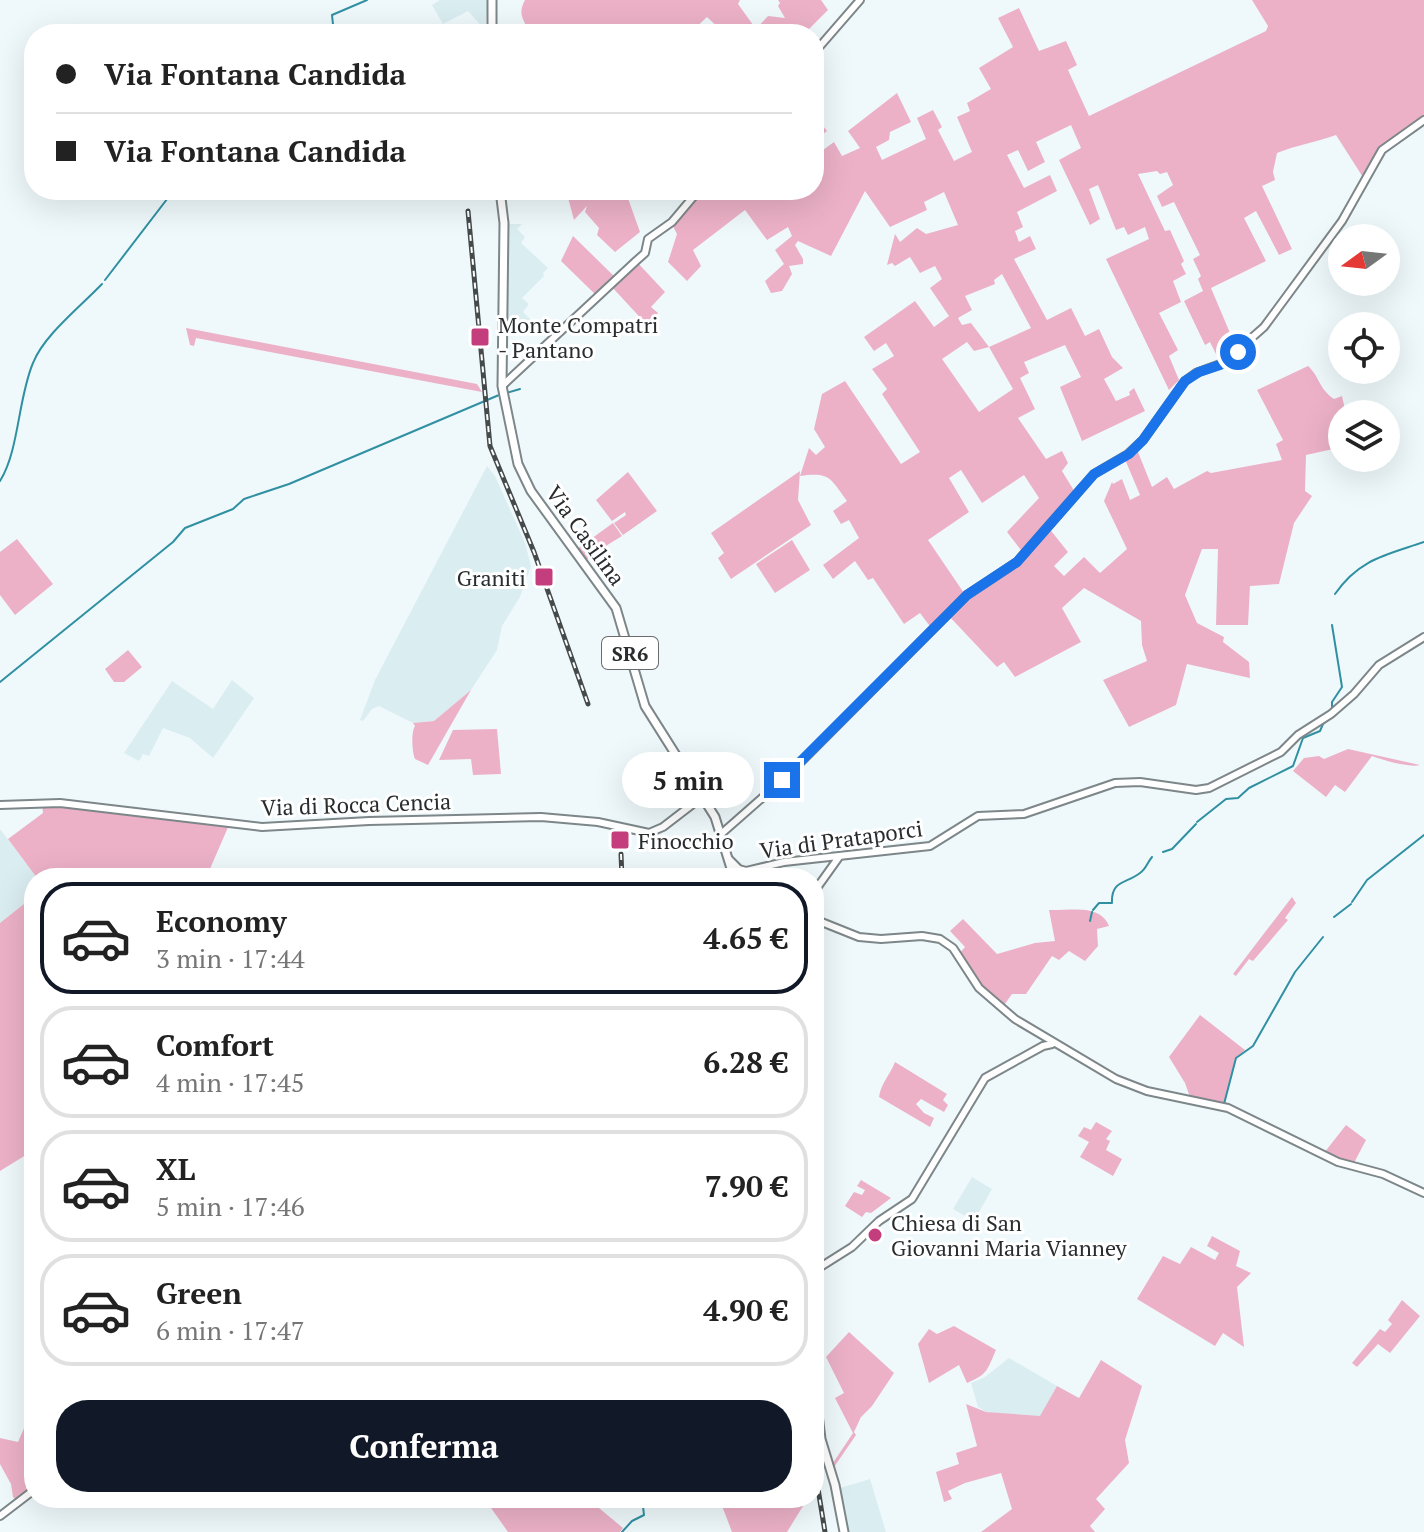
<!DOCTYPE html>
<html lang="it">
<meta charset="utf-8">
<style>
body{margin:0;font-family:"PT Serif",serif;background:#f2f2f2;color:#222;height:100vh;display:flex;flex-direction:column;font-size:30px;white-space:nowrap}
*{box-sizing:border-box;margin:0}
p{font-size:26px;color:#767676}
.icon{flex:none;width:44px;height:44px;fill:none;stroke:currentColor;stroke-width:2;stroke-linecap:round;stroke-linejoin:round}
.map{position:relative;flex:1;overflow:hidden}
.sheet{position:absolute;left:24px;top:868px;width:800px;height:640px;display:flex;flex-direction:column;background:#fff;border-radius:32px;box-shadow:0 8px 32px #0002}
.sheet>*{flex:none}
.banner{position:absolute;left:24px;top:24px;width:800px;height:176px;border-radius:32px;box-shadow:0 8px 32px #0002;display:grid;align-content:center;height:176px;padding:0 32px;background:#fff}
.needle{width:52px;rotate:255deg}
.buttons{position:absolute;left:1328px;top:224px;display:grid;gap:16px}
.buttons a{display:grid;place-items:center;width:72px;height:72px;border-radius:50%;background:#fff;box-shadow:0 8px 32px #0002;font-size:40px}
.end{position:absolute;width:36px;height:36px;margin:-18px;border:10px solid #1a73e8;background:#fff;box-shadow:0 0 0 4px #fff}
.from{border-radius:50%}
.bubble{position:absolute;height:56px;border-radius:28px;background:#fff;box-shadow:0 8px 32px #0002;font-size:26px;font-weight:700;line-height:56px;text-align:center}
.banner b{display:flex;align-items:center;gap:28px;height:76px;font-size:30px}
.banner b+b{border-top:2px solid #e0e0e0}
.banner i{width:20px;height:20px;background:#222}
ul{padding:14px 0 0;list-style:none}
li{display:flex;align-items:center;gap:24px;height:112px;margin:0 16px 12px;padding:0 16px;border:4px solid #e0e0e0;border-radius:32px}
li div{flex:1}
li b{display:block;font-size:30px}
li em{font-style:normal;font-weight:700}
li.on{border-color:#111827}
li>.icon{width:72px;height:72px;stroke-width:1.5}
.button{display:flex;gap:16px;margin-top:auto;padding:16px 32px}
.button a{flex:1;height:92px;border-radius:32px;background:#111827;color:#fff;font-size:32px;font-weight:700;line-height:92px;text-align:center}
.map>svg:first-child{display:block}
</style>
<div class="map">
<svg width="1424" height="1532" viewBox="0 0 1424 1532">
<rect width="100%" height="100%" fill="#eff9fc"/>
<path fill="#daedf1" d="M440 0H488L485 34H467L482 27 468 11 443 24 432 5Z
M506 224H522L517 229 525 237 521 243 548 268 543 273 544 276 522 298 529 304 523 312 532 321 519 333 505 319Z
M487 466 495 476 525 543 531 566 520 597 502 626 497 650 471 690 434 721 413 723 379 706 372 709 363 721 360 720 375 680Z
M232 680 254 698 213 758 190 738 163 728 149 756 143 754 139 761 124 753 172 681 213 709Z
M0 829 37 878H34V896L0 923Z
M972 1177 992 1189 974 1221 953 1209Z
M1009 1358 1057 1386 1040 1417 986 1412 978 1407 971 1383 985 1377Z
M870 1479 886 1532H846L840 1488Z"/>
<path fill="#ecb1c7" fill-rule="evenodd" d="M525 0H740L738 4 756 29 768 16 785 18 778 6 780 3 778 0H821L828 10 804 34H745L735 24 725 34 707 17 689 34H541V27H527C521 17 519 11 525 0Z
M1252 0H1424V124L1386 150 1366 182 1336 135C1316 142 1297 145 1277 153L1273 172 1275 180 1262 186 1292 249 1279 255 1256 211 1244 218 1266 261 1211 288 1238 352 1221 364 1210 342 1205 345 1184 301 1203 291 1198 279 1201 276 1193 259 1200 255 1174 202 1162 207 1157 196 1173 185 1167 172 1160 174 1157 171 1138 174 1165 231 1170 230 1184 261 1181 264 1186 274 1173 281 1181 302 1159 313 1178 350 1169 356 1179 380 1169 390 1106 259 1149 239 1145 227 1128 235 1124 227 1116 230 1098 185 1089 189 1100 219 1090 225 1059 160 1081 148 1071 125 1036 142 1045 162 1028 171 1018 150 1007 155 1024 188 1050 175 1057 191 1017 212 1023 227 1015 231 1019 242 1030 236 1036 249 1014 259 1047 320 1071 308 1085 336 1099 329 1112 357 1123 368 1104 379 1116 401 1130 395 1129 392 1134 388 1145 411 1082 441 1060 387 1081 377 1065 345 1024 362 1029 373 1020 378 1035 409 1018 418 1046 459 1062 451 1068 463 1062 471 1076 494 1048 527 1068 552 1054 566 1064 576 1084 557 1100 573 1127 549 1104 501 1112 482 1113 484 1122 479 1130 500 1140 495 1124 457 1136 447 1152 487 1167 477 1174 489 1207 471 1211 473 1282 460 1276 444 1283 440 1257 390 1308 366C1320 377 1318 388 1334 399L1342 396 1346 414H1342V447L1306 455 1305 491 1312 496 1294 523 1279 584 1250 586 1248 625H1216L1218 549H1202L1185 595 1197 623 1224 637 1223 642 1249 662 1250 678 1187 664 1176 705 1129 727 1103 680 1147 661 1142 645 1141 621 1084 588 1062 608 1081 642 1015 677 1004 662 997 667 948 615 932 629 920 613 904 624 873 578 868 580 855 561 833 579 823 565 859 538 849 520 841 524 833 511 847 501C830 478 830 472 800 476L809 448 816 455 825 447 814 429 822 394 845 381 901 464 920 452 882 394 887 389 872 369 894 356 886 343 874 351 864 337 915 301 934 327 949 316 930 288 942 279 935 266 920 273 910 257 895 266 892 263 887 265 895 234 900 242 917 228 926 234 958 225 944 192 924 202 927 210 890 227 865 191 831 256 798 241 795 245 803 259V264L789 266 792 274 782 291 771 293 765 281 784 264 775 250 792 236 788 227 767 240 745 210 693 250 701 266 687 281 668 262 677 234 671 222 699 190H814V115L827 131 814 141 819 153 834 142 842 156 860 148 848 131 897 93 911 122 890 132 889 140 876 147 882 160 926 139 917 118 933 110 942 127 938 130 954 161 972 152 957 117 970 111 967 103 991 89 979 68 1013 47 998 18 1019 8 1039 51 1066 41 1077 65 1068 70 1089 116 1266 31 1268 26ZM1002 274 1031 328 989 347 971 323 962 325 958 318 972 310 965 296 995 284 994 280ZM967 342 974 351 989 347 1013 389 979 412 942 359ZM961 470 982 503 1024 475 1039 498 1007 532 1024 554 966 596 928 540 969 512 949 478Z
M566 190H625L640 232 615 252 597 235 599 228 585 212 587 206 574 220Z
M573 236 617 279 636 261 665 292 651 307 658 313 648 326 611 286 598 297 561 261Z
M186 328 477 384 482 392 196 338 194 346 190 345Z
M800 471 798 500 811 525 731 579 718 558 724 553 711 533Z
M628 472 657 511 623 535 614 523 626 515 625 512 612 521 596 500Z
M613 523 622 536 591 555 586 561 577 549Z
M17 539 53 584 15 615 0 595V552Z
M792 540 810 570 775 593 756 564Z
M128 650 142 667 124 682H114L105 669Z
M471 690 428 765 415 759C412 752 411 732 415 726L413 723 434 721Z
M497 729 501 774 473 775 471 759 439 760 453 730Z
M1348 749 1420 765C1409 768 1383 760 1372 756L1345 792 1335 785 1326 797 1293 771 1304 758 1319 756 1324 759Z
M42 804 229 825 206 878H37L8 839 43 813Z
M34 896V1150L0 1171V923Z
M1292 897 1296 903 1285 918 1288 920 1253 961 1249 959 1236 976 1233 974Z
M1049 910C1069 911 1100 903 1109 926L1097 929 1098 946 1085 961 1069 951 1059 960 1052 956 1026 994H1012L1002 1008 983 992 958 955 965 947 950 931 963 919 997 954 1035 943 1055 941Z
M1200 1015 1245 1050 1236 1058 1224 1104 1190 1097 1185 1083 1169 1057Z
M895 1062 947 1094 943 1100 948 1105 944 1112 921 1099 916 1104 924 1113 934 1118 930 1127 879 1097C881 1083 890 1075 895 1062Z
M1096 1122 1112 1131 1106 1139 1110 1141 1106 1150 1122 1159 1113 1176 1080 1157 1089 1142 1078 1136 1084 1127 1091 1130Z
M1346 1125 1366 1140 1355 1161 1349 1165 1324 1153Z
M861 1180 891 1198 871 1213 866 1212 862 1217 845 1206 854 1192 862 1195 865 1190 857 1186Z
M1212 1236 1240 1251 1236 1266 1251 1273 1237 1287 1244 1347 1223 1333 1215 1346 1137 1299 1163 1256 1180 1264 1191 1247 1215 1260 1219 1253 1207 1246Z
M1402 1300 1420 1316 1390 1353 1378 1344 1357 1367 1352 1363 1380 1329 1385 1332 1392 1324 1388 1320Z
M954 1326 996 1350C987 1370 988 1374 967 1383L959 1365 929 1383 918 1344 929 1329 937 1334Z
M849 1332 894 1373 872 1406 861 1417 854 1432 856 1435 834 1467 831 1466 853 1433 835 1398 844 1393 826 1357Z
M1101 1360 1142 1386 1125 1440 1129 1463 1096 1499 1105 1509 1090 1526 1095 1532H981L1012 1509 1001 1473 965 1483 948 1491 952 1499 944 1502 936 1472 959 1464 956 1453 977 1446 966 1404 986 1412 1040 1416 1057 1386 1079 1398Z
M34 1405V1490L18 1502 13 1497 11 1484 0 1464V1438L18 1442Z
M484 1498H587L623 1528 620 1532H508Z
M719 1498H808L787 1532H732Z"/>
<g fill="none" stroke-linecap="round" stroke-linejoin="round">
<path stroke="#3090a2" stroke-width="2" d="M334 34 332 15 367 0
M105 280 174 190
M506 393 520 389
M0 481C19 451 18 398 33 363 44 335 81 306 102 284
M1335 594C1359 559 1386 555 1424 542
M1332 625 1342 687 1332 702V710
M0 682 173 542 185 528 233 509 244 499 289 484 499 395
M1197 822 1226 799 1238 798 1249 788 1293 766 1303 738 1320 731 1323 724 1333 715
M1163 852 1172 849 1196 824
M1352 902 1367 880 1424 835
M1093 910 1099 903H1112C1111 880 1126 884 1140 873 1146 869 1147 863 1152 857
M1334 917 1351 904
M1090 921 1092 912
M1224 1104 1236 1058 1253 1046 1295 972 1323 937
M622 1532 632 1521 644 1515 642 1498"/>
<defs>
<path id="secondary" d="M814 53 860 0
M502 386 636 261 645 253 648 239 672 222 699 190
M0 805 60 803 262 827 369 821 541 817 598 822 649 833 663 827 702 797
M721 834 787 776 967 595 1017 562 1094 474 1128 454 1143 440 1185 381 1196 373 1223 363 1264 327 1342 221 1382 150 1424 120
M730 860 739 869 746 871 784 862 930 846 978 816 1024 814 1115 783 1140 782 1196 790 1209 788 1281 752 1298 735 1331 714 1354 694 1379 665 1424 637
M814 892 839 857
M814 919 859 937 881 939 922 936 940 939 953 948 979 988 1015 1019 1116 1079 1147 1091 1228 1108 1338 1162 1383 1174 1424 1193
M814 1271 852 1247 879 1221 912 1199 985 1078 1043 1046 1052 1044
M0 1516 34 1490"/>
<path id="primary" d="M492 34V0
M500 190 504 223 502 386 518 464 531 491 616 608 645 706 715 817 734 878
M814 1381 821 1439 835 1485 844 1532"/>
</defs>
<use href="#secondary" stroke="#7d8688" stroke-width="10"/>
<use href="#primary" stroke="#7d8688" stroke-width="11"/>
<use href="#secondary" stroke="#fff" stroke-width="6"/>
<use href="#primary" stroke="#fff" stroke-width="7"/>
<defs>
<path id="rail" d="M468 211 490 446 534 552 588 704
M621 854 622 878
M814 1464 825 1532"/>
</defs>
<use href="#rail" stroke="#454a4b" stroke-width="5"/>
<use href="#rail" stroke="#fff" stroke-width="2" stroke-dasharray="6" stroke-linecap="butt"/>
</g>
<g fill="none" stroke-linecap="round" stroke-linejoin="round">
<path stroke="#1a73e8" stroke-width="10" d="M782 780 967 595 1017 562 1094 474 1129 454 1143 440 1185 381 1199 372 1220 365 1238 352"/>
</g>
<g fill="#c43d7d" stroke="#fff" stroke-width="3">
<rect x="470" y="327" width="20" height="20" rx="4"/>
<rect x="534" y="567" width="20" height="20" rx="4"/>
<rect x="610" y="830" width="20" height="20" rx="4"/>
<circle cx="875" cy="1235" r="8"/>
</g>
<g text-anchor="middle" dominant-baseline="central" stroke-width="6" stroke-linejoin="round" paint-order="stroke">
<rect fill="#fff" stroke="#696c6d" stroke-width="2" x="602" y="637" width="56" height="32" rx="6"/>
<g font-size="20" font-weight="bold" fill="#292d2e">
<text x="630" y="653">SR6</text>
</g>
<g font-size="22" fill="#292d2e" stroke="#fff" text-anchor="start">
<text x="498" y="324">Monte Compatri<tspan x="498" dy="25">- Pantano</tspan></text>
<text x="526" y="577" text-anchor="end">Graniti</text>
<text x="638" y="840">Finocchio</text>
<text x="891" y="1222">Chiesa di San<tspan x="891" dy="25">Giovanni Maria Vianney</tspan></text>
</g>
<g font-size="22" fill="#292d2e" stroke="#fff">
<text transform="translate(586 535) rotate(54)">Via Casilina</text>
<text transform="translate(356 804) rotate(-2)">Via di Rocca Cencia</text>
<text transform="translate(841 839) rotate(-8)">Via di Prataporci</text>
</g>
</g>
</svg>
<div class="buttons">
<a><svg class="needle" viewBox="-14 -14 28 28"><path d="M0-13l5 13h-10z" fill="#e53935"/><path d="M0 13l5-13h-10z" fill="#767676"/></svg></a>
<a><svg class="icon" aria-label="locate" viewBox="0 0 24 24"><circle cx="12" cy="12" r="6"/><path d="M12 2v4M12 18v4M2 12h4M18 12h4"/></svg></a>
<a><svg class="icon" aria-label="layers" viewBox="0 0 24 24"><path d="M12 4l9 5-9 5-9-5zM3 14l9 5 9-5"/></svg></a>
</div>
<i class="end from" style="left:1238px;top:352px"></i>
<i class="end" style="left:782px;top:780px"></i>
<div class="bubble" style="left:622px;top:752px;width:132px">5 min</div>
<div class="banner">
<b><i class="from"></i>Via Fontana Candida</b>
<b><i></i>Via Fontana Candida</b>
</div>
<section class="sheet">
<ul>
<li class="on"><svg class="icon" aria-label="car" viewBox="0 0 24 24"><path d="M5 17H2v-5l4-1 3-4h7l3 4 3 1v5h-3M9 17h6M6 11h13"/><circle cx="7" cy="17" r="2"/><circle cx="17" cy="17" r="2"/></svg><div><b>Economy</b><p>3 min · 17:44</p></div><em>4.65 €</em></li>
<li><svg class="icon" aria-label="car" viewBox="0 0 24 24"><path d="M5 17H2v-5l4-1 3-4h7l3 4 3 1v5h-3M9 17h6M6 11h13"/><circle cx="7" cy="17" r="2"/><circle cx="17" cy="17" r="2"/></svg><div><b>Comfort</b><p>4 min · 17:45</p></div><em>6.28 €</em></li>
<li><svg class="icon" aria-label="car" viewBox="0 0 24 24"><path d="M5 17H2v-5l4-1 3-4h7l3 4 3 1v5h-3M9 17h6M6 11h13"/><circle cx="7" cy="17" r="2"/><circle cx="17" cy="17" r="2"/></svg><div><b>XL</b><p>5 min · 17:46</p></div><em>7.90 €</em></li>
<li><svg class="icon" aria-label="car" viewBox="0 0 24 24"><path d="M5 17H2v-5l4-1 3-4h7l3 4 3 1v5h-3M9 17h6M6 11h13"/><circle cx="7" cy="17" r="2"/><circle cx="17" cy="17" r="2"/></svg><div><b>Green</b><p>6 min · 17:47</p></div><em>4.90 €</em></li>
</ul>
<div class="button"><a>Conferma</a></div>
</section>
</div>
